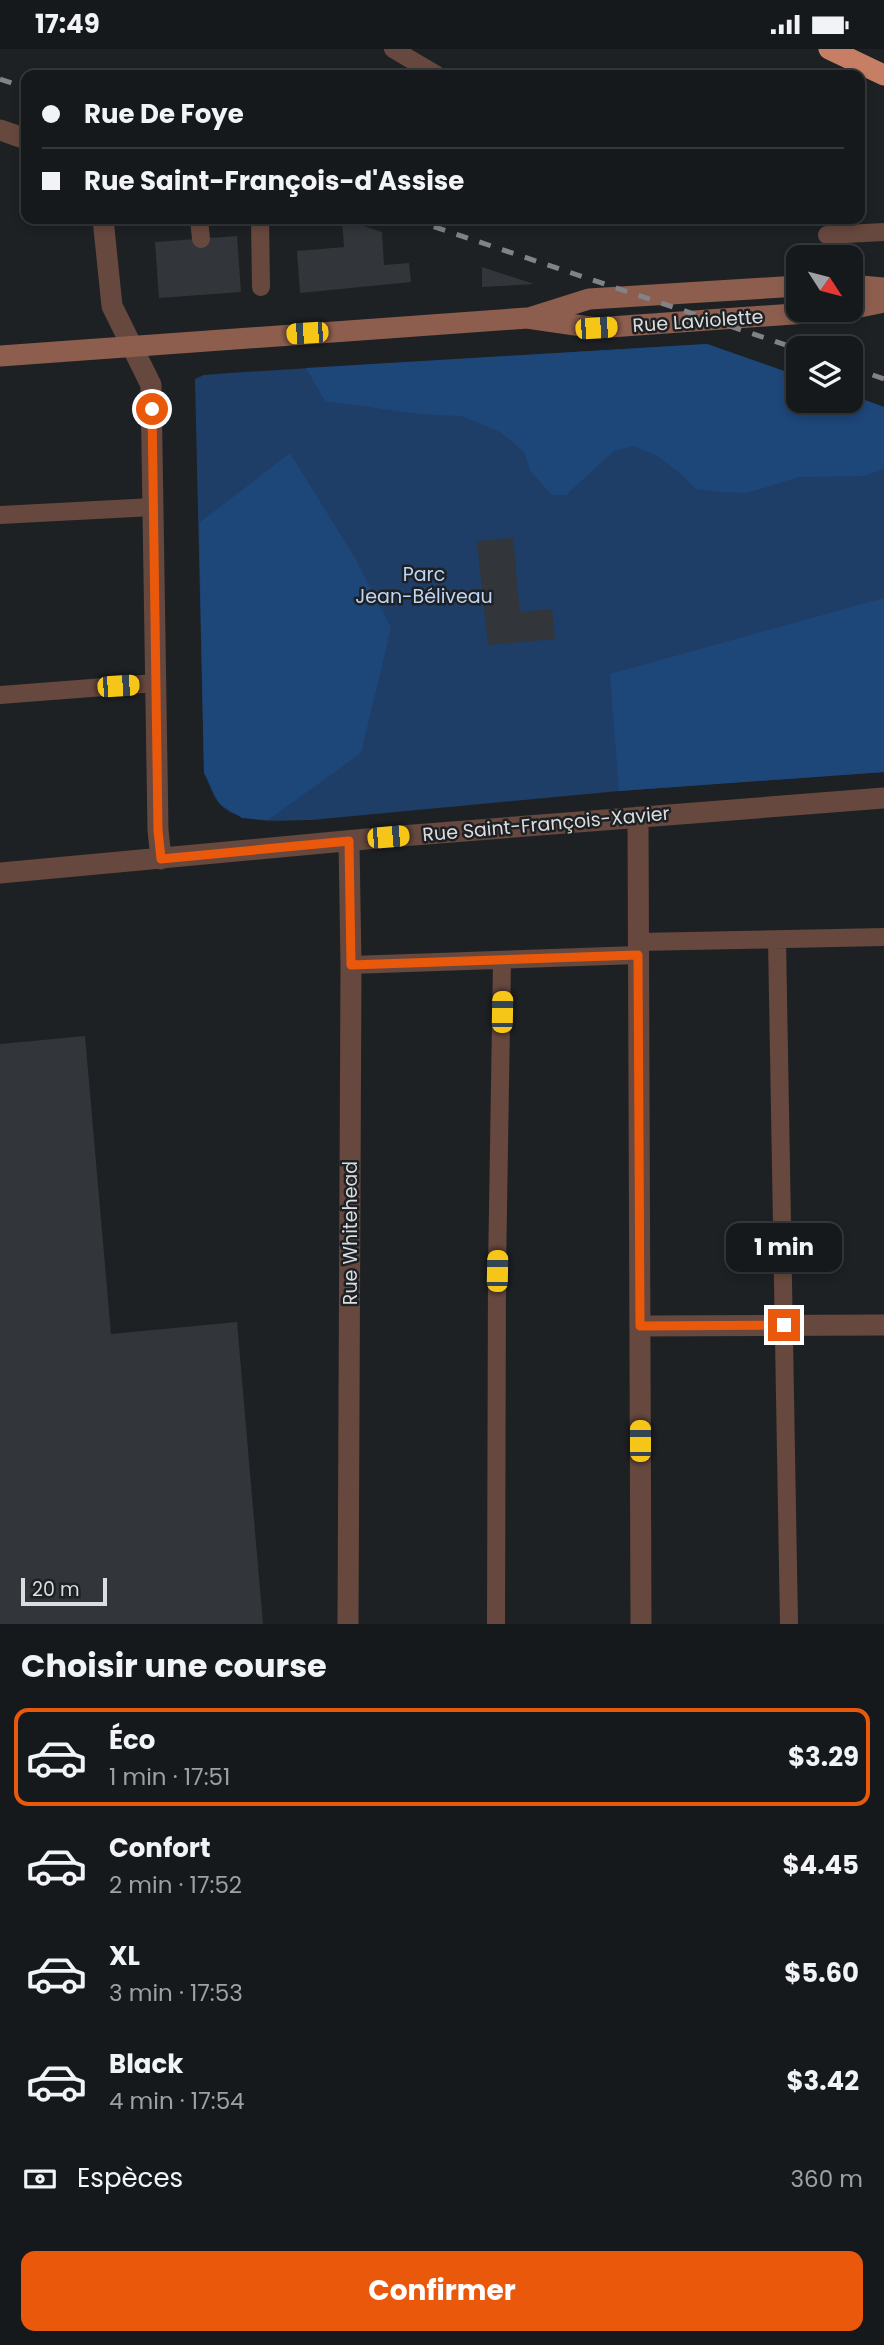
<!DOCTYPE html>
<html lang="fr">
<meta charset="utf-8">
<style>
body{margin:0;font-family:Poppins,sans-serif;background:#232628;color:#f1f3f6;height:100vh;display:flex;flex-direction:column;font-size:26px;white-space:nowrap}
*{box-sizing:border-box;margin:0}
p{font-size:23px;color:#9ea0a3}
.icon{flex:none;width:38px;height:38px;fill:none;stroke:currentColor;stroke-width:2;stroke-linecap:round;stroke-linejoin:round}
.map{position:relative;height:1575px;overflow:hidden}
.sheet{display:flex;flex-direction:column;background:#16191b;flex:1}
.sheet>*{flex:none}
.hud{position:absolute;left:21px;top:21px;width:844px;height:154px;border-radius:14px;box-shadow:0 4px 10px #0003,0 0 0 2px #35383a;display:grid;align-content:center;height:154px;padding:0 21px;background:#16191b}
.needle{width:46px;rotate:126deg}
.tools{position:absolute;left:786px;top:196px;display:grid;gap:14px}
.tools a{display:grid;place-items:center;width:77px;height:77px;border-radius:14px;background:#16191b;box-shadow:0 4px 10px #0003,0 0 0 2px #35383a;font-size:35px}
.scale{position:absolute;left:21px;bottom:18px;width:86px;box-sizing:border-box;padding-left:7px;border:4px solid #dbdddf;border-top:0;font-size:19px;line-height:24px;white-space:nowrap;color:#dbdddf;-webkit-text-stroke:5px #1e2124;paint-order:stroke}
.end{position:absolute;width:32px;height:32px;margin:-16px;border:9px solid #ea580c;background:#fff;box-shadow:0 0 0 4px #fff}
.from{border-radius:50%}
.bubble{position:absolute;height:49px;border-radius:14px;background:#16191b;box-shadow:0 4px 10px #0003,0 0 0 2px #35383a;font-size:23px;font-weight:700;line-height:49px;text-align:center}
.car{position:absolute;width:21px;height:42px;margin:-21px -10px;border-radius:9px;box-shadow:0 0 5px 2px #0007;background:linear-gradient(#f5c518 24%,#345 0 40%,#f5c518 0 76%,#345 0 86%,#f5c518 0)}
.hud b{display:flex;align-items:center;gap:24px;height:66px;font-size:26px}
.hud b+b{border-top:2px solid #35383a}
.hud i{width:18px;height:18px;background:#f1f3f6}
ul{padding:0;list-style:none}
li{display:flex;align-items:center;gap:21px;height:98px;margin:0 14px 10px;padding:0 7px;border:4px solid transparent;border-radius:14px}
li div{flex:1}
li b{display:block;font-size:26px}
li em{font-style:normal;font-weight:700}
li.active{border-color:#ea580c}
li>.icon{width:63px;height:63px;stroke-width:1.5}
h2{padding:0 21px;font-size:32px;line-height:84px}
.pay{display:flex;align-items:center;gap:18px;height:77px;padding:0 21px;font-size:26px}
.pay p{margin-inline-start:auto}
.primary-button{display:flex;gap:14px;margin-top:auto;padding:14px 21px}
.primary-button a{flex:1;height:80px;border-radius:14px;background:#ea580c;color:#fff;font-size:28px;font-weight:700;line-height:80px;text-align:center}
.status{display:flex;justify-content:space-between;align-items:center;height:49px;padding:0 35px;background:#16191b;direction:ltr}
.status svg{height:19px;fill:currentColor}
.map>svg:first-child{display:block}
</style>
<div class="status"><b>17:49</b><svg viewBox="0 0 49 12"><path d="M0 12V9h3v3zM5 12V6h3v6zM10 12V3h3v9zM15 12V0h3v12zM26 1h20v11H26zM47 4h2v5h-2z"/></svg></div>
<div class="map">
<svg width="884" height="1575" viewBox="0 0 884 1575">
<rect width="100%" height="100%" fill="#1e2124"/>
<path fill="#1e3e67" d="M707 295 798 327V352H850L851 346 884 358V723L619 742 311 771C285 771 238 777 219 754 212 746 209 733 204 724L195 330 204 326 229 324Z"/>
<path fill="#1d4679" d="M707 295 798 327V352H850L851 346 884 358V420L864 427 799 428 747 444 720 443 696 440 680 424 656 406 633 397 614 402 566 446H552L531 423 523 402 500 383 461 367 419 365 325 352 306 319Z
M290 404 355 509 391 579 361 704 268 771 242 769 220 755 204 724 199 474Z
M884 549V723L619 742 610 625Z"/>
<path fill="#323539" d="M342 170 382 183 384 216 409 214 411 233 300 244 297 202 344 198Z
M237 187 241 243 159 249 155 193Z
M482 218 534 235 482 238Z
M513 489 520 563 552 560 555 590 488 596 477 492Z
M85 987 111 1285 237 1273 263 1575H0V995Z"/>
<g fill="none" stroke-linecap="round" stroke-linejoin="round">
<path stroke="#66483e" stroke-width="18" d="M393 0 437 26
M199 170 201 190
M260 170 261 238
M827 186 884 183
M0 466 153 458
M0 646 156 634
M777 890 789 1575
M638 893 884 888
M351 916 638 906
M496 1575 497 1222 502 911"/>
<path stroke="#66483e" stroke-width="21" d="M0 81 26 90
M103 170 112 257 151 336 158 781 161 810
M638 768 641 1575
M0 824 388 788 884 749
M640 1277 884 1276
M348 1575 351 916 349 792"/>
<path stroke="#8d5e4e" stroke-width="21" d="M850 236 884 239
M850 260 884 253
M532 268 589 250 798 237
M0 307 527 269 596 279 849 261"/>
<path stroke="#c67e65" stroke-width="21" d="M829 0 884 26"/>
<path stroke="#818386" stroke-width="5" stroke-dasharray="12 12" stroke-linecap="butt" d="M0 30 26 39
M411 170 798 300
M850 318 884 330"/>
</g>
<g fill="none" stroke-linecap="round" stroke-linejoin="round">
<path stroke="#ea580c" stroke-width="9" d="M152 360 158 781 161 810 349 792 351 916 638 906 640 1277 784 1276"/>
</g>
<g text-anchor="middle" dominant-baseline="central" stroke-width="5" stroke-linejoin="round" paint-order="stroke">
<g font-size="19" fill="#dbdddf" stroke="#1e2124">
<text transform="translate(698 272) rotate(-4)">Rue Laviolette</text>
<text transform="translate(546 775) rotate(-5)">Rue Saint-François-Xavier</text>
<text transform="translate(350 1184) rotate(-90)">Rue Whitehead</text>
</g>
<g font-size="19" fill="#bed6f5" stroke="#1e2124">
<text x="424" y="525">Parc<tspan x="424" dy="22">Jean-Béliveau</tspan></text>
</g>
</g>
</svg>
<div class="tools">
<a><svg class="needle" viewBox="-14 -14 28 28"><path d="M0-13l5 13h-10z" fill="#e53935"/><path d="M0 13l5-13h-10z" fill="#9ea0a3"/></svg></a>
<a><svg class="icon" aria-label="layers" viewBox="0 0 24 24"><path d="M12 4l9 5-9 5-9-5zM3 14l9 5 9-5"/></svg></a>
</div>
<div class="scale">20 m</div>
<i class="end from" style="left:152px;top:360px"></i>
<i class="end" style="left:784px;top:1276px"></i>
<div class="bubble" style="left:726px;top:1174px;width:116px">1 min</div>
<i class="car" style="left:596px;top:279px;rotate:86deg"></i>
<i class="car" style="left:307px;top:284px;rotate:266deg"></i>
<i class="car" style="left:118px;top:637px;rotate:86deg"></i>
<i class="car" style="left:388px;top:788px;rotate:85deg"></i>
<i class="car" style="left:502px;top:963px;rotate:1deg"></i>
<i class="car" style="left:497px;top:1222px;rotate:1deg"></i>
<i class="car" style="left:640px;top:1392px;rotate:0deg"></i>
<div class="hud">
<b><i class="from"></i>Rue De Foye</b>
<b><i></i>Rue Saint-François-d'Assise</b>
</div>
</div>
<section class="sheet">
<h2>Choisir une course</h2>
<ul>
<li class="active"><svg class="icon" aria-label="car" viewBox="0 0 24 24"><path d="M5 17H2v-5l4-1 3-4h7l3 4 3 1v5h-3M9 17h6M6 11h13"/><circle cx="7" cy="17" r="2"/><circle cx="17" cy="17" r="2"/></svg><div><b>Éco</b><p>1 min · 17:51</p></div><em>$3.29</em></li>
<li><svg class="icon" aria-label="car" viewBox="0 0 24 24"><path d="M5 17H2v-5l4-1 3-4h7l3 4 3 1v5h-3M9 17h6M6 11h13"/><circle cx="7" cy="17" r="2"/><circle cx="17" cy="17" r="2"/></svg><div><b>Confort</b><p>2 min · 17:52</p></div><em>$4.45</em></li>
<li><svg class="icon" aria-label="car" viewBox="0 0 24 24"><path d="M5 17H2v-5l4-1 3-4h7l3 4 3 1v5h-3M9 17h6M6 11h13"/><circle cx="7" cy="17" r="2"/><circle cx="17" cy="17" r="2"/></svg><div><b>XL</b><p>3 min · 17:53</p></div><em>$5.60</em></li>
<li><svg class="icon" aria-label="car" viewBox="0 0 24 24"><path d="M5 17H2v-5l4-1 3-4h7l3 4 3 1v5h-3M9 17h6M6 11h13"/><circle cx="7" cy="17" r="2"/><circle cx="17" cy="17" r="2"/></svg><div><b>Black</b><p>4 min · 17:54</p></div><em>$3.42</em></li>
</ul>
<div class="pay"><svg class="icon" aria-label="cash" viewBox="0 0 24 24"><path d="M3 7h18v10H3z"/><circle cx="12" cy="12" r="2"/></svg>Espèces<p>360 m</p></div>
<div class="primary-button"><a>Confirmer</a></div>
</section>
